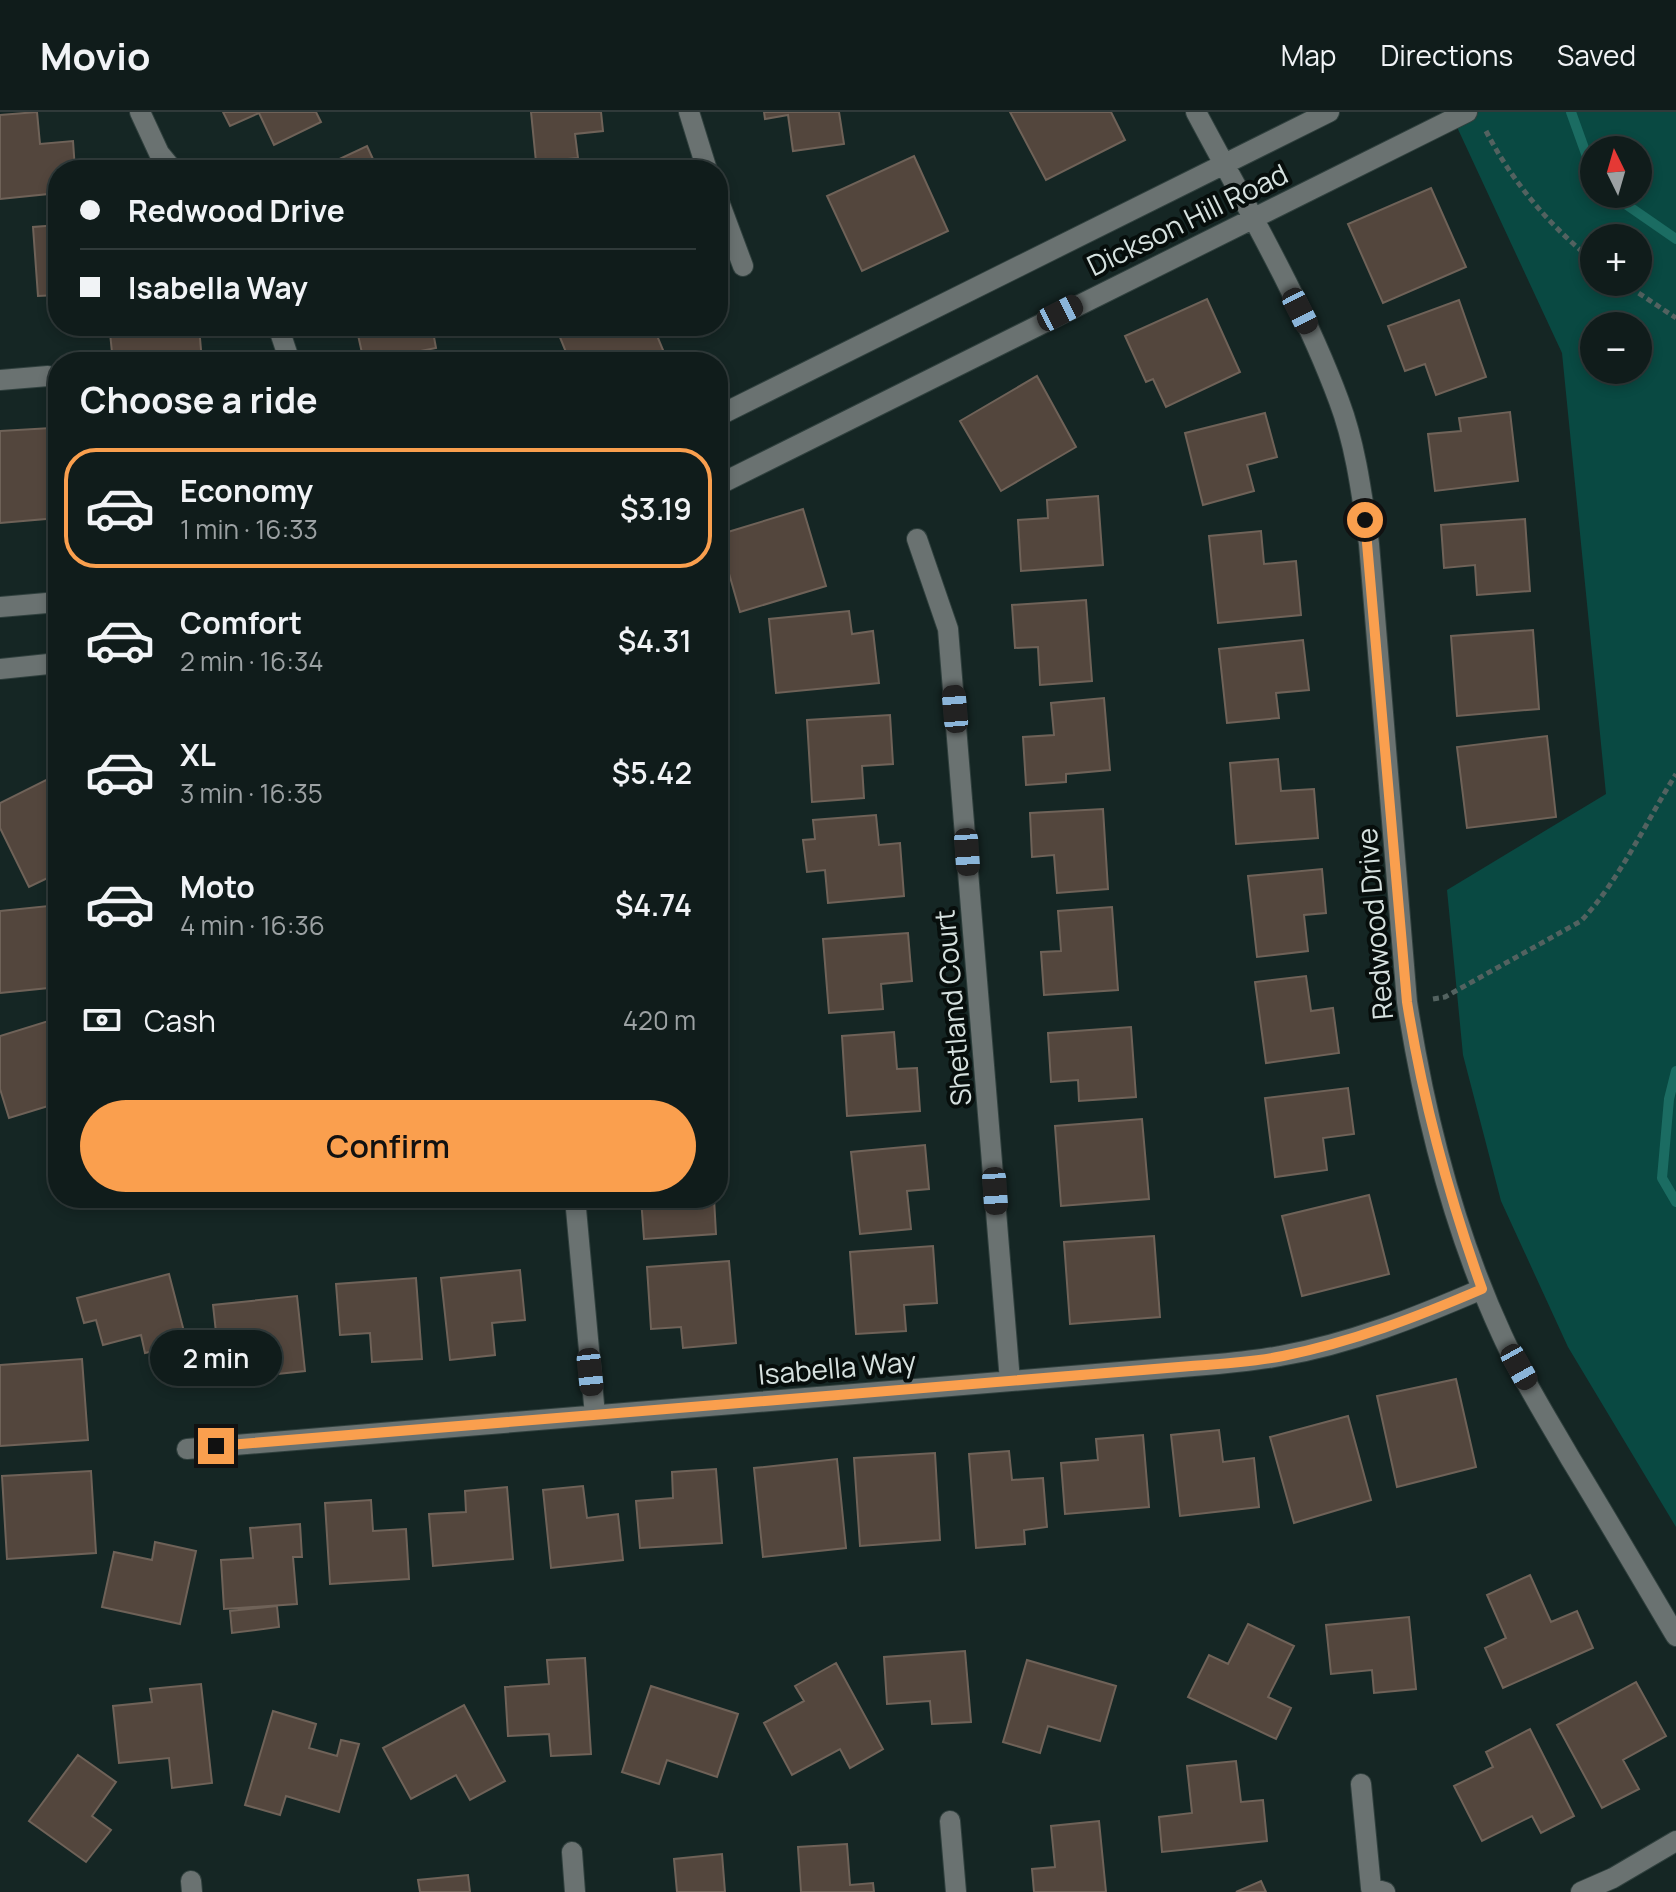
<!DOCTYPE html>
<meta charset="utf-8">
<style>
body{margin:0;font-family:Manrope,sans-serif;background:#192524;color:#f1f3f6;height:100vh;display:flex;flex-direction:column;font-size:30px;white-space:nowrap}
*{box-sizing:border-box;margin:0}
p{font-size:26px;color:#9ca1a3}
.icon{flex:none;width:44px;height:44px;fill:none;stroke:currentColor;stroke-width:2;stroke-linecap:round;stroke-linejoin:round}
.map{position:relative;flex:1;overflow:hidden}
.drawer{position:absolute;left:48px;top:240px;width:680px;height:856px;display:flex;flex-direction:column;background:#101c1b;border-radius:32px;box-shadow:0 4px 12px #0003,0 0 0 2px #303a3a}
.drawer>*{flex:none}
.guide{position:absolute;left:48px;top:48px;width:680px;height:176px;border-radius:32px;box-shadow:0 4px 12px #0003,0 0 0 2px #303a3a;display:grid;align-content:center;height:176px;padding:0 32px;background:#101c1b}
.needle{width:52px;rotate:355deg}
.tools{position:absolute;left:1580px;top:24px;display:grid;gap:16px}
.tools a{display:grid;place-items:center;width:72px;height:72px;border-radius:50%;background:#101c1b;box-shadow:0 4px 12px #0003,0 0 0 2px #303a3a;font-size:40px}
.end{position:absolute;width:36px;height:36px;margin:-18px;border:10px solid #fa9f4e;background:#111;box-shadow:0 0 0 4px #111}
.from{border-radius:50%}
.bubble{position:absolute;height:56px;border-radius:28px;background:#101c1b;box-shadow:0 4px 12px #0003,0 0 0 2px #303a3a;font-size:26px;font-weight:600;line-height:56px;text-align:center}
.car{position:absolute;width:24px;height:48px;margin:-24px -12px;border-radius:10px;box-shadow:0 0 6px 2px #0007;background:linear-gradient(#222 24%,#8ab4d8 0 40%,#222 0 76%,#8ab4d8 0 86%,#222 0)}
.guide b{display:flex;align-items:center;gap:28px;height:76px;font-size:30px}
.guide b+b{border-top:2px solid #303a3a}
.guide i{width:20px;height:20px;background:#f1f3f6}
ul{padding:0;list-style:none}
li{display:flex;align-items:center;gap:24px;height:120px;margin:0 16px 12px;padding:0 16px;border:4px solid transparent;border-radius:32px}
li div{flex:1}
li b{display:block;font-size:30px}
li em{font-style:normal;font-weight:600}
li.on{border-color:#fa9f4e}
li>.icon{width:72px;height:72px;stroke-width:1.5}
h2{padding:0 32px;font-size:36px;line-height:96px}
.pay{display:flex;align-items:center;gap:20px;height:88px;padding:0 32px;font-size:30px}
.pay p{margin-inline-start:auto}
.action{display:flex;gap:16px;margin-top:auto;padding:16px 32px}
.action a{flex:1;height:92px;border-radius:48px;background:#fa9f4e;color:#111;font-size:32px;font-weight:600;line-height:92px;text-align:center}
header{display:flex;align-items:center;gap:48px;box-sizing:border-box;height:112px;padding:0 40px;background:#101c1b;border-bottom:2px solid #303a3a}
header strong{font-size:38px}
nav{display:flex;gap:44px;margin-inline-start:auto;font-size:28px}
.map>svg:first-child{display:block}
</style>
<header>
<strong>Movio</strong>
<nav><a>Map</a><a>Directions</a><a>Saved</a></nav>
</header>
<div class="map">
<svg width="1676" height="1780" viewBox="0 0 1676 1780">
<rect width="100%" height="100%" fill="#152624"/>
<path fill="#094942" fill-rule="evenodd" d="M1450 0H1676V1415L1568 1235 1501 1089 1463 943 1447 778 1606 682 1562 241ZM1594 38H1638V82H1594ZM1594 126H1638V170H1594ZM1594 214H1638V258H1594Z"/>
<g fill="none" stroke-linecap="round" stroke-linejoin="round">
<path stroke="#1b6c62" stroke-width="10" d="M1571 0 1594 64
M1611 82 1676 127
M1676 959 1669 987 1662 1066 1676 1090"/>
</g>
<path fill="#53463d" stroke="#6f6258" stroke-width="2" d="M37 0 40 32 73 29 75 58H58V81L0 87V3Z
M223 0H316L321 10 274 33 259 1 230 14Z
M531 0H601L603 19 575 22 578 46 536 50Z
M764 0H839L844 32 793 39 788 3 765 7Z
M1010 0H1111L1125 28 1046 68Z
M367 34 378 58H316Z
M914 44 948 119 862 159 827 84Z
M1431 76 1466 155 1383 191 1348 112Z
M58 113V183L38 184 33 115Z
M1207 187 1240 260 1166 295 1153 267 1146 270 1125 224Z
M1459 188 1486 265 1436 283 1425 252 1405 259 1388 214Z
M199 214 202 250H113L110 221Z
M356 214H432L436 236 364 250Z
M566 214H653L668 250H570L557 218Z
M1037 264 1076 335 1001 379 960 309Z
M1510 300 1518 369 1435 379 1428 322 1461 319 1459 306Z
M1265 301 1277 345 1247 353 1254 379 1203 393 1185 321Z
M51 316 57 406 0 411V319Z
M1098 384 1103 453 1021 459 1018 408 1048 406 1047 388Z
M803 397 826 474 740 500 718 423Z
M1525 407 1530 479 1477 483 1475 453 1444 456 1441 413Z
M1261 419 1264 452 1296 449 1301 503 1218 511 1209 424Z
M1086 488 1092 569 1040 573 1038 535 1015 536 1012 493Z
M849 499 852 522 873 519 879 571 776 581 769 507Z
M1533 518 1539 597 1457 604 1451 524Z
M1303 528 1309 578 1276 581 1279 606 1227 611 1219 537Z
M1104 586 1110 658 1066 662V670L1026 673 1023 625 1054 623 1051 591Z
M890 603 893 652 862 654 864 686 812 690 807 608Z
M1547 624 1556 705 1467 716 1457 635Z
M1278 647 1281 679 1314 677 1318 726 1236 732 1230 651Z
M58 662V761L29 775 0 716V691Z
M1103 697 1108 777 1057 781 1054 743 1032 745 1030 701Z
M876 703 879 733 900 731 904 784 828 791 825 758 807 760 803 728 815 727 813 708Z
M1322 757 1326 801 1304 803 1308 839 1257 845 1248 764Z
M58 793V875L0 881V799Z
M1112 795 1118 878 1044 883 1041 840 1061 839 1058 799Z
M908 821 912 869 881 872 883 897 829 901 823 827Z
M1306 864 1311 899 1333 896 1339 941 1266 951 1255 870Z
M58 906V991L9 1006 0 977V924Z
M1131 915 1136 985 1079 989 1078 968 1051 970 1048 921Z
M894 920 897 957 917 956 920 999 847 1004 842 924Z
M1348 976 1354 1022 1323 1026 1327 1058 1275 1065 1265 986Z
M1142 1007 1149 1087 1061 1094 1055 1014Z
M925 1033 929 1077 907 1079 911 1117 860 1122 851 1040Z
M1369 1083 1389 1162 1302 1184 1282 1104Z
M641 1086H714L716 1122 644 1127Z
M1154 1124 1160 1205 1070 1212 1064 1130Z
M933 1134 937 1191 904 1193 906 1219 856 1222 850 1140Z
M729 1149 736 1231 683 1236 681 1215 651 1217 647 1155Z
M520 1158 525 1208 492 1211 495 1243 450 1248 441 1166Z
M169 1162 187 1231 145 1241 141 1223 103 1233 96 1208 84 1211 77 1186Z
M416 1166 422 1247 372 1250 370 1221 340 1223 336 1172Z
M297 1184 305 1259 259 1264 256 1244 219 1248 213 1193Z
M82 1247 88 1328 0 1334V1253Z
M1456 1267 1476 1355 1397 1375 1377 1284Z
M1348 1304 1371 1388 1294 1411 1270 1325Z
M1219 1318 1223 1350 1254 1346 1259 1395 1180 1404 1171 1323Z
M1143 1323 1149 1395 1065 1402 1061 1351 1098 1348 1096 1327Z
M1009 1339 1012 1368 1043 1366 1047 1415 1024 1418 1025 1432 976 1436 969 1342Z
M935 1341 940 1428 860 1434 854 1346Z
M837 1347 846 1436 763 1445 754 1356Z
M716 1357 722 1431 640 1436 636 1389 673 1386 672 1360Z
M91 1359 96 1441 7 1447 2 1364Z
M583 1374 587 1406 618 1402 623 1448 551 1456 543 1378Z
M507 1375 513 1447 433 1454 429 1402 466 1400 465 1379Z
M371 1388 373 1419 406 1417 409 1467 330 1472 325 1391Z
M300 1412 302 1445H293L297 1492 224 1497 221 1448 253 1446 250 1416Z
M155 1430 196 1439 180 1512 102 1495 114 1440 152 1448Z
M1530 1463 1551 1510 1577 1499 1593 1536 1503 1576 1485 1536 1506 1526 1487 1483Z
M277 1494 279 1515 232 1521 230 1499Z
M1409 1505 1416 1577 1374 1581 1372 1558 1331 1562 1326 1513Z
M1248 1512 1294 1534 1268 1585 1291 1596 1276 1627 1188 1585 1209 1543 1228 1552Z
M965 1539 971 1610 932 1612 930 1589 887 1592 884 1545Z
M585 1546 591 1642 551 1644 549 1622 508 1624 505 1575 549 1572 547 1548Z
M1027 1548 1116 1574 1100 1629 1048 1614 1040 1641 1003 1630Z
M836 1551 883 1637 850 1656 840 1637 792 1663 764 1611 804 1589 795 1574Z
M1636 1570 1666 1624 1623 1648 1639 1677 1602 1696 1557 1613Z
M201 1572 212 1671 172 1676 169 1646 119 1651 113 1594 152 1590 150 1577Z
M651 1574 738 1602 717 1665 667 1648 659 1672 622 1660Z
M464 1593 505 1669 470 1688 456 1663 411 1687 383 1636Z
M273 1599 316 1612 309 1636 337 1644 341 1628 359 1632 339 1700 286 1684 280 1703 245 1693Z
M1530 1617 1574 1704 1541 1721 1532 1704 1482 1729 1454 1674 1493 1655 1486 1640Z
M78 1643 116 1670 92 1704 111 1718 86 1750 29 1709Z
M1236 1649 1241 1690 1263 1688 1267 1729 1162 1740 1159 1705 1192 1701 1187 1654Z
M1099 1709 1106 1780H1034L1032 1757 1055 1755 1051 1714Z
M847 1732 850 1773 873 1771 874 1780H801L798 1735Z
M722 1742 725 1780H677L674 1747Z
M468 1763 470 1780H420L418 1768Z
M1261 1769 1266 1780H1236Z"/>
<g fill="none" stroke-linecap="round" stroke-linejoin="round">
<defs>
<path id="minor" d="M140 0 159 41 173 58
M689 0 707 58
M1196 0C1246 94 1302 189 1339 289 1356 334 1362 384 1369 432L1407 890C1425 1005 1453 1117 1502 1223 1521 1265 1547 1306 1570 1346 1606 1405 1641 1465 1676 1524
M718 87 743 154
M278 214 290 250
M0 268 48 264
M718 304 1329 0
M718 373 1467 0
M917 427 948 517 1010 1269
M0 495 58 490
M0 557 58 551
M575 1086 595 1303
M187 1337 1218 1252C1239 1250 1260 1248 1280 1244 1350 1232 1417 1205 1482 1177
M1361 1672 1371 1776 1385 1780
M950 1709 956 1780
M572 1740 575 1780
M191 1769 192 1780
M1581 1780 1613 1766 1676 1729"/>
</defs>
<use href="#minor" stroke="#30403e" stroke-width="22"/>
<path stroke="#536260" stroke-width="5" stroke-dasharray="6 4" stroke-linecap="butt" d="M1486 19C1511 68 1550 115 1594 149
M1622 170 1676 206
M1433 887 1445 885 1581 809C1619 769 1646 710 1676 662"/>
<use href="#minor" stroke="#6a7271" stroke-width="20"/>
</g>
<g fill="none" stroke-linecap="round" stroke-linejoin="round">
<path stroke="#fa9f4e" stroke-width="10" d="M216 1334 1191 1254C1221 1252 1253 1250 1283 1244 1352 1230 1417 1205 1482 1177 1448 1082 1423 990 1407 890L1365 408"/>
</g>
<g text-anchor="middle" dominant-baseline="central" stroke-width="8" stroke-linejoin="round" paint-order="stroke">
<g font-size="28" fill="#d6e1df" stroke="#070e0c">
<text transform="translate(1187 107) rotate(-26)">Dickson Hill Road</text>
<text transform="translate(1374 812) rotate(-95)">Redwood Drive</text>
<text transform="translate(952 896) rotate(-95)">Shetland Court</text>
<text transform="translate(837 1255) rotate(-5)">Isabella Way</text>
</g>
</g>
</svg>
<div class="tools">
<a><svg class="needle" viewBox="-14 -14 28 28"><path d="M0-13l5 13h-10z" fill="#e53935"/><path d="M0 13l5-13h-10z" fill="#9ca1a3"/></svg></a>
<a>+</a>
<a>−</a>
</div>
<i class="end from" style="left:1365px;top:408px"></i>
<i class="end" style="left:216px;top:1334px"></i>
<div class="bubble" style="left:150px;top:1218px;width:132px">2 min</div>
<i class="car" style="left:1300px;top:199px;rotate:153deg"></i>
<i class="car" style="left:1060px;top:201px;rotate:63deg"></i>
<i class="car" style="left:955px;top:597px;rotate:355deg"></i>
<i class="car" style="left:967px;top:740px;rotate:176deg"></i>
<i class="car" style="left:995px;top:1079px;rotate:176deg"></i>
<i class="car" style="left:1519px;top:1255px;rotate:151deg"></i>
<i class="car" style="left:590px;top:1260px;rotate:174deg"></i>
<div class="guide">
<b><i class="from"></i>Redwood Drive</b>
<b><i></i>Isabella Way</b>
</div>
<section class="drawer">
<h2>Choose a ride</h2>
<ul>
<li class="on"><svg class="icon" aria-label="car" viewBox="0 0 24 24"><path d="M5 17H2v-5l4-1 3-4h7l3 4 3 1v5h-3M9 17h6M6 11h13"/><circle cx="7" cy="17" r="2"/><circle cx="17" cy="17" r="2"/></svg><div><b>Economy</b><p>1 min · 16:33</p></div><em>$3.19</em></li>
<li><svg class="icon" aria-label="car" viewBox="0 0 24 24"><path d="M5 17H2v-5l4-1 3-4h7l3 4 3 1v5h-3M9 17h6M6 11h13"/><circle cx="7" cy="17" r="2"/><circle cx="17" cy="17" r="2"/></svg><div><b>Comfort</b><p>2 min · 16:34</p></div><em>$4.31</em></li>
<li><svg class="icon" aria-label="car" viewBox="0 0 24 24"><path d="M5 17H2v-5l4-1 3-4h7l3 4 3 1v5h-3M9 17h6M6 11h13"/><circle cx="7" cy="17" r="2"/><circle cx="17" cy="17" r="2"/></svg><div><b>XL</b><p>3 min · 16:35</p></div><em>$5.42</em></li>
<li><svg class="icon" aria-label="car" viewBox="0 0 24 24"><path d="M5 17H2v-5l4-1 3-4h7l3 4 3 1v5h-3M9 17h6M6 11h13"/><circle cx="7" cy="17" r="2"/><circle cx="17" cy="17" r="2"/></svg><div><b>Moto</b><p>4 min · 16:36</p></div><em>$4.74</em></li>
</ul>
<div class="pay"><svg class="icon" aria-label="cash" viewBox="0 0 24 24"><path d="M3 7h18v10H3z"/><circle cx="12" cy="12" r="2"/></svg>Cash<p>420 m</p></div>
<div class="action"><a>Confirm</a></div>
</section>
</div>
